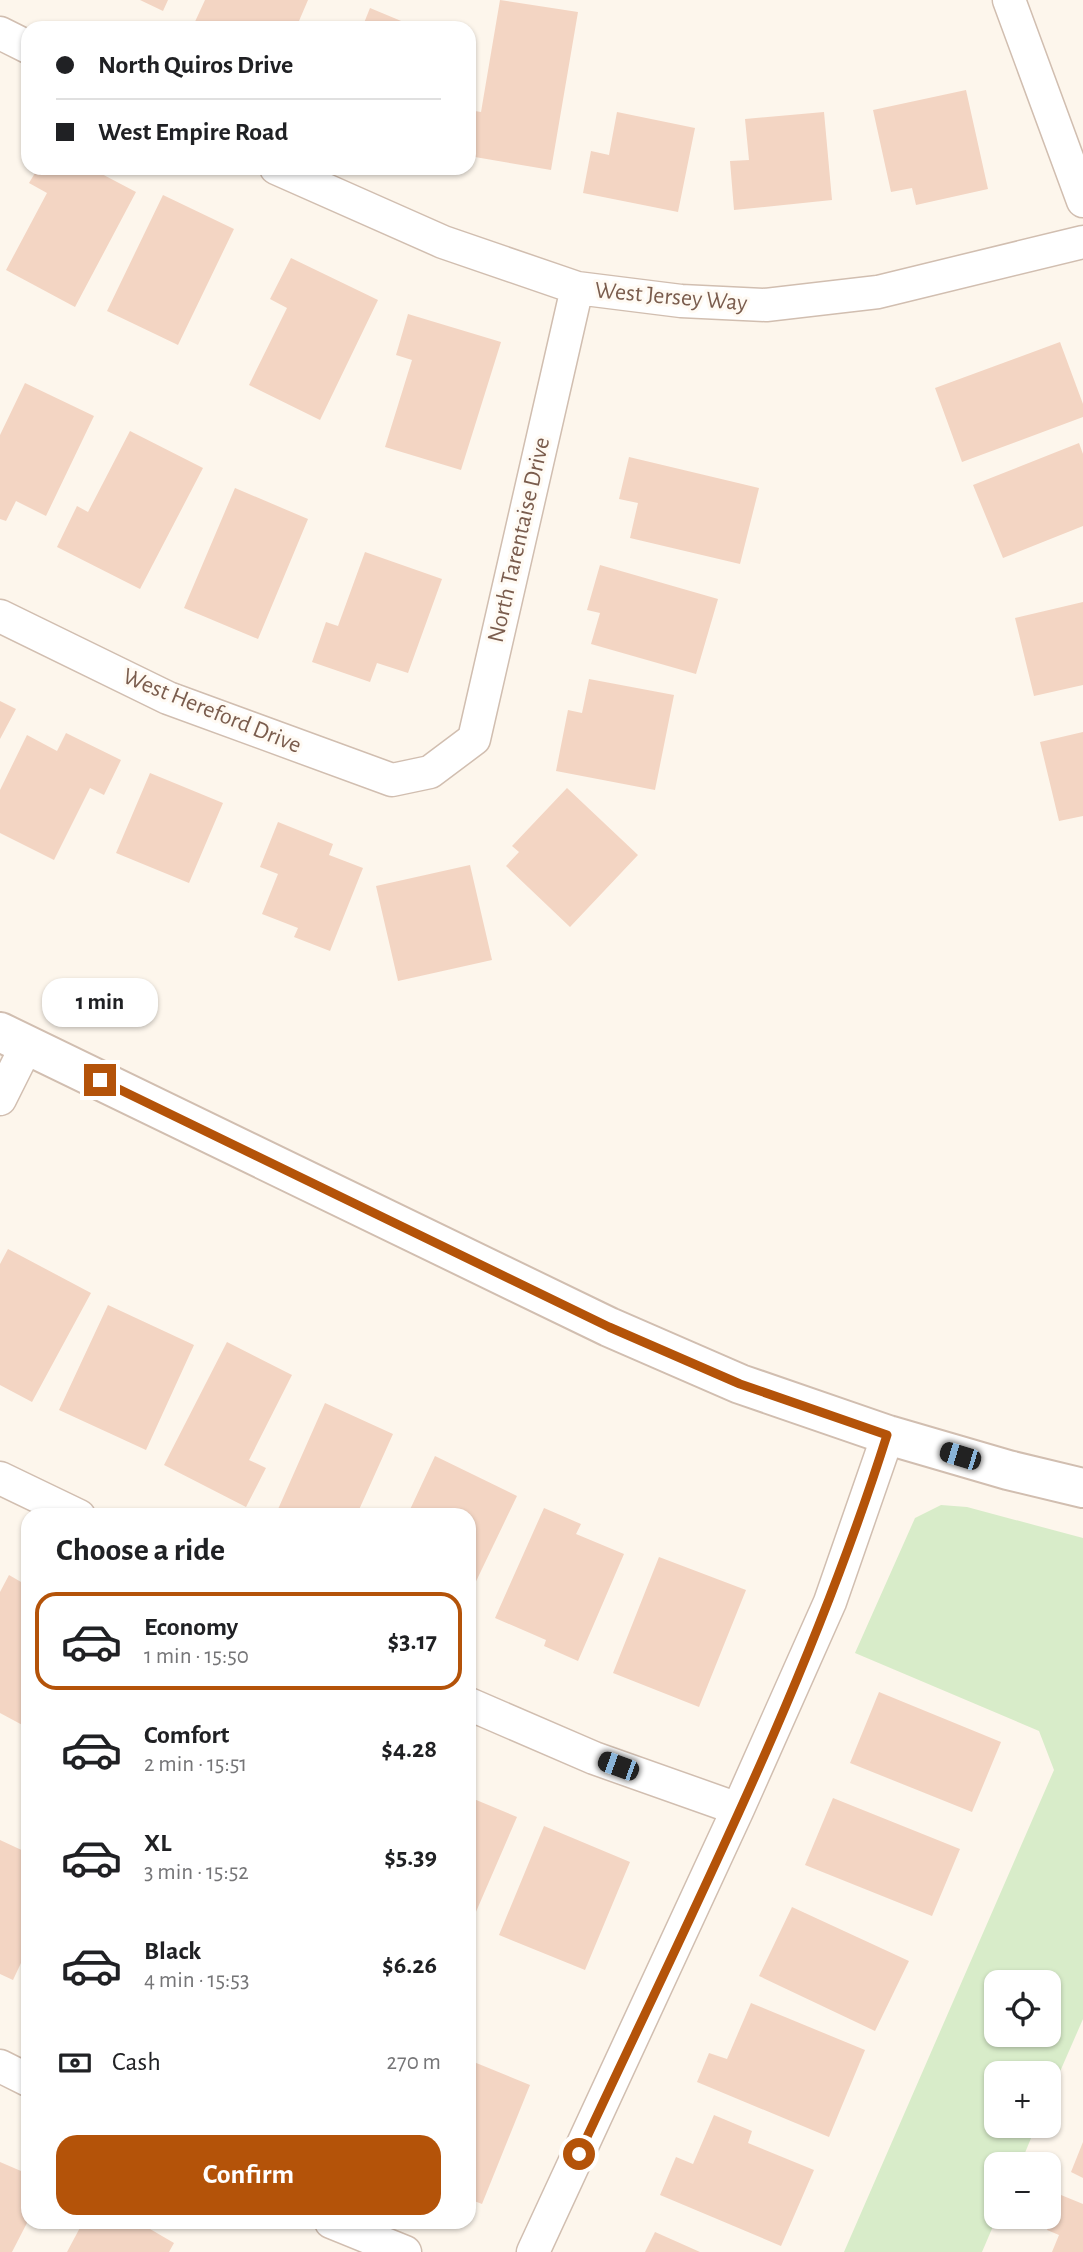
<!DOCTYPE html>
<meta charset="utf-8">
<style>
body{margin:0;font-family:"Alegreya Sans",sans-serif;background:#f6f6f6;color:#202124;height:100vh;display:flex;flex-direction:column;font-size:26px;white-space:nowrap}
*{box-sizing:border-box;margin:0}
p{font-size:23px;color:#757577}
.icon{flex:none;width:38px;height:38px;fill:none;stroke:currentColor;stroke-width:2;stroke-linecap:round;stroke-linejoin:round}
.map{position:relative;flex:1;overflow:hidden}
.panel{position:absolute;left:21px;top:1508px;width:455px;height:721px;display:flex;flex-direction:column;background:#fff;border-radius:21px;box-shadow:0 2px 5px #0004}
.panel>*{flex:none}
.top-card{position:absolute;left:21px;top:21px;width:455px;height:154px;border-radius:21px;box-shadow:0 2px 5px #0004;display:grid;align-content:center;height:154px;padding:0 35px;background:#fff}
.fabs{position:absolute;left:984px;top:1970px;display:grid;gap:14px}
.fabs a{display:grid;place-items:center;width:77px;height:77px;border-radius:14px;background:#fff;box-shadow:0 2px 5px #0004;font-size:35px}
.end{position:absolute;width:32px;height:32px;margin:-16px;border:9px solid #b45309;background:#fff;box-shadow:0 0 0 4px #fff}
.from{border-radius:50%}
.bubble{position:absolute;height:49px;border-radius:21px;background:#fff;box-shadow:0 2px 5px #0004;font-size:23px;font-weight:700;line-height:49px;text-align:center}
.car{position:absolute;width:21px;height:42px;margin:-21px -10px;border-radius:9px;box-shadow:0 0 5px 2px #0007;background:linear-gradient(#222 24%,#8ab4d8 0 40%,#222 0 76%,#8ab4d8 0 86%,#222 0)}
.top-card b{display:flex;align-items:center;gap:24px;height:66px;font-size:26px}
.top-card b+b{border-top:2px solid #e0e0e0}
.top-card i{width:18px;height:18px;background:#202124}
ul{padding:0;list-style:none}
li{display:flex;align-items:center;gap:21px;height:98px;margin:0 14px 10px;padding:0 21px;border:4px solid transparent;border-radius:21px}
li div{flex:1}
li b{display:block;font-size:26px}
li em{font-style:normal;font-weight:700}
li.active{border-color:#b45309}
li>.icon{width:63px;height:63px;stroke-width:1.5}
h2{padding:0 35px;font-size:32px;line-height:84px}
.pay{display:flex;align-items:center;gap:18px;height:77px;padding:0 35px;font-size:26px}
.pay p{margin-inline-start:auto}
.cta{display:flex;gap:14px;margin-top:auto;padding:14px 35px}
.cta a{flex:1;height:80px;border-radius:21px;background:#b45309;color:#fff;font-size:28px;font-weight:700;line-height:80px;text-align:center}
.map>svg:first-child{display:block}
</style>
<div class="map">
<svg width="1083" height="2252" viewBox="0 0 1083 2252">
<rect width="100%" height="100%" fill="#fdf6ec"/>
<path fill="#d8ecc9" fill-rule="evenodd" d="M941 1505 967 1507 1083 1538V2019L1048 2099V2074H996V2126H1036L1020 2165H996L997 2217 982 2252H844L1054 1770 1039 1731 855 1653 915 1518ZM996 1983H1048V2035H996Z"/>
<path fill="#f3d5c3" d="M140 0H168L163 11Z
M205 0H308L296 28H197L193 26Z
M500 0 578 12 551 170 469 156V110L481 112Z
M370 8 418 28H362Z
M966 90 988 189 916 205 912 188 891 192 873 110Z
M617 112 695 128 678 212 583 193 591 151 609 155Z
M824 112 832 200 734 210 730 161 749 160 745 119Z
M38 168H101L98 172 136 192 75 307 6 270 47 193 29 183Z
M163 195 234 229 178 345 107 311Z
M291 258 378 300 320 420 249 385 287 308 270 299Z
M408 314 501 342 461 470 385 447 412 360 396 355Z
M1060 342 1083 404V417L962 462 935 388Z
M25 383 94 416 46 516 16 501 6 521 0 519V435Z
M130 431 203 468 140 589 57 547 77 506 88 512Z
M1079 443 1083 454V526L1003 558 973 485Z
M629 457 759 488 740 564 630 538 638 503 619 499Z
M235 488 308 519 258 639 184 608Z
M365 552 442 579 408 673 377 663 370 682 312 662 326 622 338 626Z
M600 565 718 599 696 674 591 644 600 613 587 610Z
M1083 602V685L1034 696 1015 618Z
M589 679 674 695 655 790 556 771 568 710 582 713Z
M0 701 16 709 0 739Z
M1083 732V816L1059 821 1040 742Z
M66 733 121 760 104 795 90 788 54 860 0 833V790L27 735 57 751Z
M150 773 223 803 189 883 116 853Z
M567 788 638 855 570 927 506 866 519 852 512 846Z
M278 822 333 844 329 855 363 868 330 951 294 937 298 928 262 914 278 874 260 867Z
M470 865 492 960 398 981 376 886Z
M8 1249 91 1293 32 1402 0 1385V1264Z
M108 1305 194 1345 146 1450 59 1410Z
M227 1342 292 1375 249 1460 266 1468 246 1507 164 1465Z
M325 1403 393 1434 358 1512 366 1516H275Z
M435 1456 517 1496 469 1596V1516H407Z
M544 1508 581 1524 576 1534 624 1554 578 1661 544 1646 546 1640 495 1618Z
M659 1557 746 1590 699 1707 613 1673Z
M9 1575 28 1586V1728L0 1713V1592Z
M879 1692 1001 1742 972 1812 850 1763Z
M469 1797 517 1817 469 1928Z
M833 1798 960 1849 932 1916 805 1865Z
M544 1826 630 1862 585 1970 499 1935Z
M0 1840 28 1853V1948L13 1980 0 1974Z
M792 1907 909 1961 875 2031 759 1976Z
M751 2003 865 2050 829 2137 697 2082 709 2053 727 2059Z
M469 2060 530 2085 482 2204 469 2199Z
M714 2115 752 2131 748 2143 814 2170 781 2246 660 2195 676 2157 693 2164Z
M1083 2142V2178L1071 2172Z
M0 2162 28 2174V2221L12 2252H0Z
M1061 2195 1083 2204V2252H1052L1059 2235 1047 2230Z
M83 2222H138L174 2243 169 2252H67Z
M655 2232 700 2252H645Z"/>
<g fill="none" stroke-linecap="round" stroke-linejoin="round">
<defs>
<path id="minor" d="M1009 0 1083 201
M0 33 28 47
M276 168 443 242 577 288 681 301 766 305 878 292 1083 242
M0 616 168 698 392 780 430 772 474 739 577 288
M0 1099 27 1045
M0 1478 79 1516
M469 1704 594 1758 738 1809
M0 2066 28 2080
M331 2222 405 2252
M533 2252 738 1809 830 1602 888 1435"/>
<path id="tertiary" d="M0 1032 609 1327 740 1384 888 1435 1008 1470 1083 1488"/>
</defs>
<use href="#minor" stroke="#d1beb0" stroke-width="35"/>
<use href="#tertiary" stroke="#d1beb0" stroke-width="42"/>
<use href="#minor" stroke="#fff" stroke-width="32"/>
<use href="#tertiary" stroke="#fff" stroke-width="38"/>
</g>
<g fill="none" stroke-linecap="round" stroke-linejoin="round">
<path stroke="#b45309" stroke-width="9" d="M100 1080 609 1327 740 1384 887 1435C809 1683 689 1918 579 2154"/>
</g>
<g text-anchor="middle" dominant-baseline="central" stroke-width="6" stroke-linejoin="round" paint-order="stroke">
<g font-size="24" fill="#7a5c4d" stroke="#fffaf3">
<text transform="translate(671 297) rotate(5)">West Jersey Way</text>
<text transform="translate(519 540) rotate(-77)">North Tarentaise Drive</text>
<text transform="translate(212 711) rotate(22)">West Hereford Drive</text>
</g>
</g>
</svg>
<div class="fabs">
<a><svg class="icon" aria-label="locate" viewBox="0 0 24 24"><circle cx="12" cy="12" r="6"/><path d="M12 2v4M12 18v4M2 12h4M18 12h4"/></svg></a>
<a>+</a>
<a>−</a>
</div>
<i class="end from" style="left:579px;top:2154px"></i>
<i class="end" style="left:100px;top:1080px"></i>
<div class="bubble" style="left:42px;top:978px;width:116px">1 min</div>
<i class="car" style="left:960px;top:1456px;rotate:287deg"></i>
<i class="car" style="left:618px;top:1766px;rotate:290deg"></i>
<div class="top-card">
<b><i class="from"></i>North Quiros Drive</b>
<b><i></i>West Empire Road</b>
</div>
<section class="panel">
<h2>Choose a ride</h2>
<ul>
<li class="active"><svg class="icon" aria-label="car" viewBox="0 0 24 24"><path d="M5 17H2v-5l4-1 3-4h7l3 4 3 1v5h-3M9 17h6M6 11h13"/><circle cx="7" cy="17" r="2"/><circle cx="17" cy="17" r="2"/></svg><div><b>Economy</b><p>1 min · 15:50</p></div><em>$3.17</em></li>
<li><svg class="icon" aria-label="car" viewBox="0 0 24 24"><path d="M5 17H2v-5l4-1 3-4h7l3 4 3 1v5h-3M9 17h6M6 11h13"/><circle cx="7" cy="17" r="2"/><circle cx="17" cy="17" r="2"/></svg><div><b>Comfort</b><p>2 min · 15:51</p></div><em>$4.28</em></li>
<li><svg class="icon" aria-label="car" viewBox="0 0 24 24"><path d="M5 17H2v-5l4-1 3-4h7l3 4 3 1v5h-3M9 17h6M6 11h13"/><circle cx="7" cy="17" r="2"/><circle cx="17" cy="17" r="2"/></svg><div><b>XL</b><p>3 min · 15:52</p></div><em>$5.39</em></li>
<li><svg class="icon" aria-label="car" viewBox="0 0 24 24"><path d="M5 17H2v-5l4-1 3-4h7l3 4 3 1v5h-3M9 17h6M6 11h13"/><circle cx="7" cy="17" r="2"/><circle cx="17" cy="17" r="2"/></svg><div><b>Black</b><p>4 min · 15:53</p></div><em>$6.26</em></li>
</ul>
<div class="pay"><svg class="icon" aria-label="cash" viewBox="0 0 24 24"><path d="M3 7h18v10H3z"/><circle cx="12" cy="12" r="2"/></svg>Cash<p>270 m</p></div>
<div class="cta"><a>Confirm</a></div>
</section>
</div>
